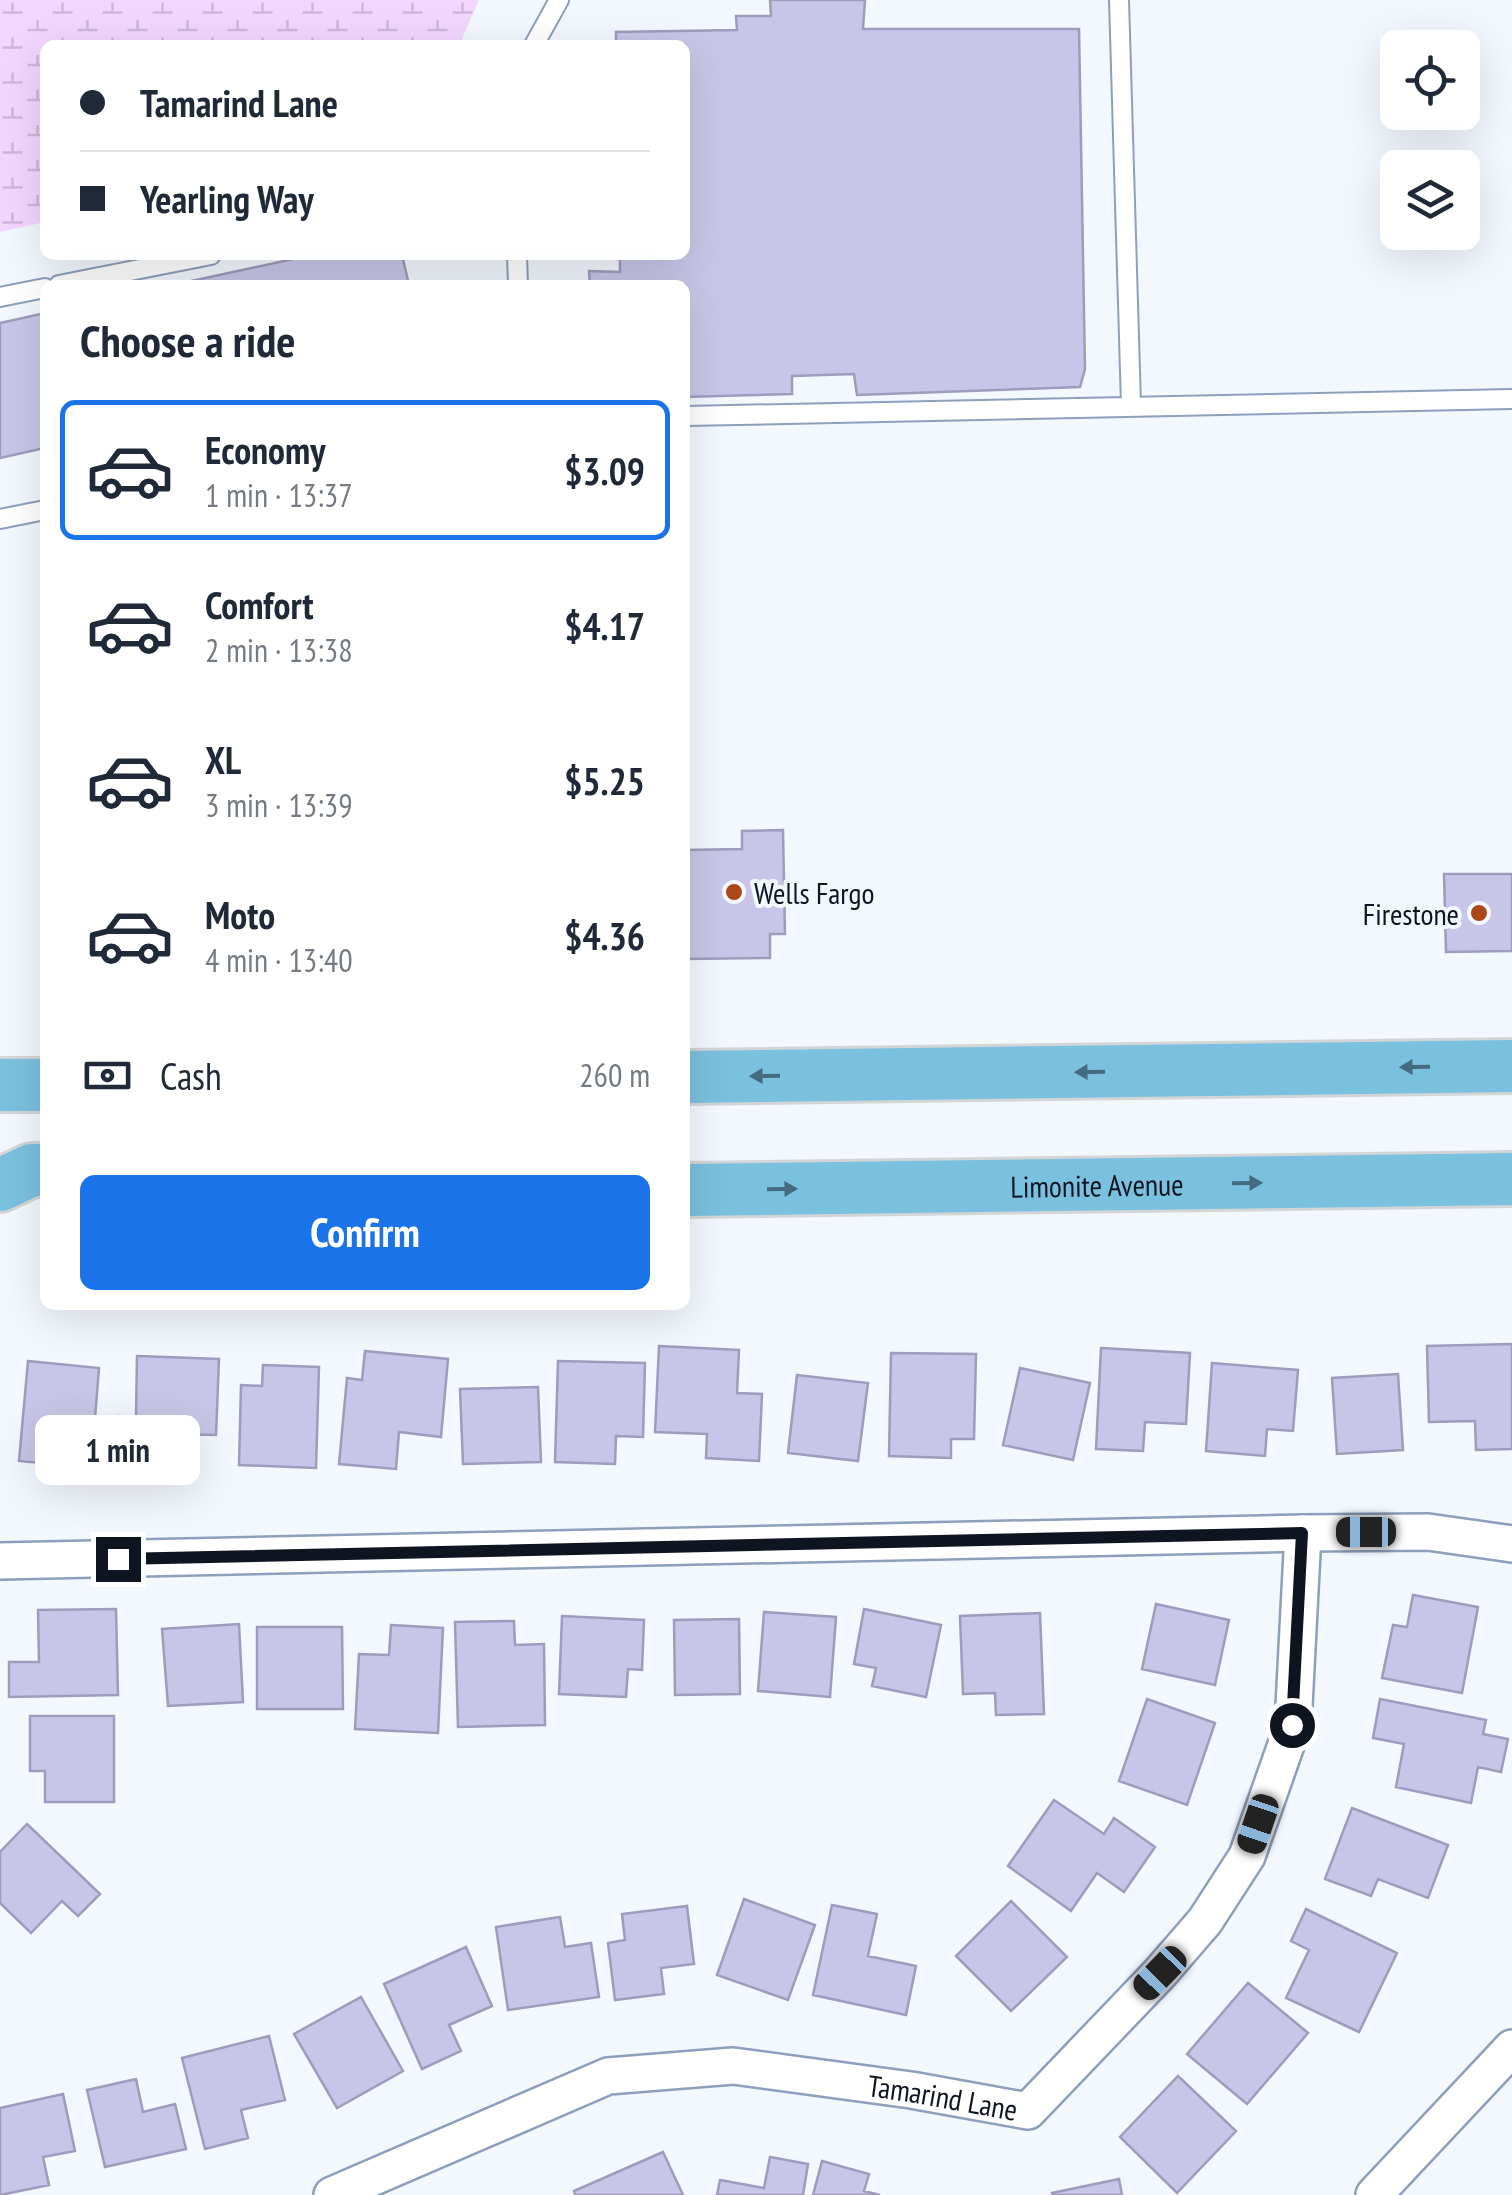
<!DOCTYPE html>
<meta charset="utf-8">
<style>
body{margin:0;font-family:"PT Sans Narrow",sans-serif;background:#f2f2f3;color:#1f2937;height:100vh;display:flex;flex-direction:column;font-size:38px;white-space:nowrap}
*{box-sizing:border-box;margin:0}
p{font-size:32px;color:#747a83}
.icon{flex:none;width:55px;height:55px;fill:none;stroke:currentColor;stroke-width:2;stroke-linecap:round;stroke-linejoin:round}
.map{position:relative;flex:1;overflow:hidden}
.sheet{position:absolute;left:40px;top:280px;width:650px;height:1030px;display:flex;flex-direction:column;background:#fff;border-radius:15px;box-shadow:0 10px 40px #0002}
.sheet>*{flex:none}
.banner{position:absolute;left:40px;top:40px;width:650px;height:220px;border-radius:15px;box-shadow:0 10px 40px #0002;display:grid;align-content:center;height:220px;padding:0 40px;background:#fff}
.fabs{position:absolute;left:1380px;top:30px;display:grid;gap:20px}
.fabs a{display:grid;place-items:center;width:100px;height:100px;border-radius:15px;background:#fff;box-shadow:0 10px 40px #0002;font-size:50px}
.end{position:absolute;width:45px;height:45px;margin:-22px;border:12px solid #0f1520;background:#fff;box-shadow:0 0 0 5px #fff}
.from{border-radius:50%}
.bubble{position:absolute;height:70px;border-radius:15px;background:#fff;box-shadow:0 10px 40px #0002;font-size:32px;font-weight:700;line-height:70px;text-align:center}
.car{position:absolute;width:30px;height:60px;margin:-30px -15px;border-radius:12px;box-shadow:0 0 8px 2px #0007;background:linear-gradient(#222 24%,#8ab4d8 0 40%,#222 0 76%,#8ab4d8 0 86%,#222 0)}
.banner b{display:flex;align-items:center;gap:35px;height:95px;font-size:38px}
.banner b+b{border-top:2px solid #e0e1e3}
.banner i{width:25px;height:25px;background:#1f2937}
ul{padding:0;list-style:none}
li{display:flex;align-items:center;gap:30px;height:140px;margin:0 20px 15px;padding:0 20px;border:5px solid transparent;border-radius:15px}
li div{flex:1}
li b{display:block;font-size:38px}
li em{font-style:normal;font-weight:700}
li.current{border-color:#1a73e8}
li>.icon{width:90px;height:90px;stroke-width:1.5}
h2{padding:0 40px;font-size:45px;line-height:120px}
.pay{display:flex;align-items:center;gap:25px;height:110px;padding:0 40px;font-size:38px}
.pay p{margin-inline-start:auto}
.action{display:flex;gap:20px;margin-top:auto;padding:20px 40px}
.action a{flex:1;height:115px;border-radius:15px;background:#1a73e8;color:#fff;font-size:40px;font-weight:700;line-height:115px;text-align:center}
.map>svg:first-child{display:block}
</style>
<div class="map">
<svg width="1512" height="2195" viewBox="0 0 1512 2195">
<defs>
<pattern id="wetland-marsh" width="20" height="14" patternUnits="userSpaceOnUse" patternTransform="scale(2.5)"><rect width="20" height="14" fill="#f3d6fe"/><path d="M1 5h8M5 5V1M11 12h8M15 12V8" fill="none" stroke="#cfb7d9"/></pattern>
</defs>
<rect width="100%" height="100%" fill="#f3f7fe"/>
<path fill="url(#wetland-marsh)" d="M0 0H479L459 45H45V222L0 232Z"/>
<path fill="#c8c6e8" stroke="#9e9bbc" stroke-width="2.5" d="M770 0H865L863 29H1079L1085 369 1080 387 857 395 854 374 792 376V394L685 397V285H590L589 271 620 272V255H685V45H616V32L737 30 736 16H771Z
M312 255H402L409 285H173Z
M45 313V448L0 458V323Z
M783 830 785 934H770V958L685 959V850L742 849V831Z
M1444 874H1512V951L1446 952Z
M1512 1344V1449L1476 1450 1475 1421 1429 1422 1427 1346Z
M659 1346 739 1350 737 1393 762 1394 759 1461 706 1458 707 1434 655 1432Z
M1101 1348 1190 1353 1186 1424 1145 1422 1143 1451 1096 1449Z
M365 1351 448 1359 441 1437 399 1432 396 1469 339 1464 347 1378 362 1380Z
M891 1353 976 1354 974 1439H951V1458L889 1456Z
M137 1356 219 1359 216 1435 170 1434 169 1467 116 1466 118 1416 136 1417Z
M28 1361 99 1368 91 1468 19 1461Z
M558 1361 645 1363 643 1437 616 1436 615 1464 555 1462Z
M1212 1363 1298 1370 1293 1431 1267 1429 1265 1456 1206 1451Z
M263 1365 319 1367 316 1468 239 1465 241 1385 262 1386Z
M1020 1368 1090 1383 1073 1460 1003 1445Z
M1398 1374 1403 1450 1337 1454 1332 1378Z
M797 1375 868 1383 858 1461 788 1453Z
M538 1387 541 1462 463 1464 460 1389Z
M1413 1595 1478 1607 1462 1693 1382 1678 1393 1625 1407 1627Z
M1156 1604 1229 1620 1215 1685 1142 1669Z
M116 1609 118 1695 9 1697V1662H39L38 1610Z
M864 1609 941 1625 926 1697 872 1686 876 1668 854 1664Z
M764 1612 836 1617 830 1697 758 1691Z
M1040 1613 1044 1714 996 1715 995 1693 963 1694 960 1616Z
M562 1616 644 1620 642 1670 628 1669 626 1697 559 1694Z
M739 1619 740 1694 675 1695 674 1620Z
M514 1621 515 1645 544 1644 545 1725 458 1727 455 1622Z
M239 1624 243 1702 168 1706 162 1629Z
M391 1625 443 1628 438 1733 355 1729 359 1654 389 1655Z
M257 1627H342L343 1709H257Z
M1147 1699 1215 1723 1187 1805 1119 1781Z
M1380 1699 1486 1720 1483 1734 1508 1739 1501 1772 1478 1767 1471 1803 1396 1787 1404 1744 1373 1738Z
M30 1716H114V1802H45V1771H30Z
M1054 1800 1104 1834 1114 1818 1155 1847 1124 1892 1097 1873 1071 1911 1008 1866Z
M1352 1808 1448 1845 1428 1898 1378 1879 1371 1896 1325 1879Z
M27 1824 100 1894 78 1916 62 1901 31 1933 0 1903V1852Z
M744 1899 815 1925 788 2000 717 1975Z
M1011 1901 1067 1957 1011 2011 956 1956Z
M832 1905 877 1914 868 1956 916 1966 906 2015 813 1995Z
M687 1906 694 1964 661 1968 664 1994 615 2000 608 1943 625 1940 622 1914Z
M1306 1909 1397 1953 1359 2032 1286 1998 1309 1950 1291 1941Z
M560 1917 565 1947 591 1943 599 1997 508 2010 496 1927Z
M466 1947 492 2006 449 2025 461 2051 422 2069 384 1984Z
M1248 1983 1308 2033 1247 2104 1187 2054Z
M361 1997 403 2071 337 2108 294 2034Z
M269 2036 285 2100 241 2110 248 2138 205 2149 182 2058Z
M1178 2076 1236 2131 1177 2193 1120 2137Z
M136 2079 143 2112 175 2104 186 2149 105 2167 87 2090Z
M63 2094 75 2151 43 2157 49 2185 0 2195V2108Z
M663 2152 683 2195H575L574 2191Z
M770 2157 808 2164 803 2195H717L720 2180 764 2188Z
M822 2161 869 2174 864 2191 880 2195H813Z
M1119 2179 1122 2195H1053L1052 2193Z"/>
<g fill="none" stroke-linecap="round" stroke-linejoin="round">
<defs>
<path id="lane" d="M1119 0 1131 405
M534 45 559 0
M517 255 518 285
M59 285 211 255
M0 297 45 288
M685 416 1512 399
M0 519 45 510"/>
<g id="street">
<path d="M0 1561 1303 1533 1428 1532 1512 1544"/>
<path id="s1" d="M332 2195 608 2076 733 2066 911 2090 1028 2111 1160 1973 1205 1921 1247 1856 1293 1725 1303 1533"/>
<path d="M1374 2195 1512 2048"/>
</g>
<g id="primary">
<path d="M685 1077 1512 1066"/>
<path d="M0 1085H45"/>
<path d="M0 1185 32 1170H45"/>
<path id="s2" d="M685 1190 1512 1179"/>
</g>
</defs>
<use href="#lane" stroke="#8d9fbd" stroke-width="22"/>
<use href="#street" stroke="#8d9fbd" stroke-width="40"/>
<use href="#primary" stroke="#d4d5d7" stroke-width="58"/>
<use href="#lane" stroke="#fff" stroke-width="18"/>
<use href="#street" stroke="#fff" stroke-width="35"/>
<use href="#primary" stroke="#7ac1df" stroke-width="52"/>
</g>
<defs><path id="oneway-solid" d="M-6-.8H1V-3.2L6.5 0L1 3.2V.8H-6Z" transform="scale(2.5)"/></defs>
<g fill="#446b80">
<use href="#oneway-solid" transform="translate(1415 1067) rotate(179)"/>
<use href="#oneway-solid" transform="translate(1090 1072) rotate(179)"/>
<use href="#oneway-solid" transform="translate(765 1076) rotate(179)"/>
<use href="#oneway-solid" transform="translate(1247 1183) rotate(-1)"/>
<use href="#oneway-solid" transform="translate(782 1189) rotate(-1)"/>
</g>
<g fill="none" stroke-linecap="round" stroke-linejoin="round">
<path stroke="#0f1520" stroke-width="12" d="M118 1559 1302 1533 1292 1725"/>
</g>
<g fill="#ac461b" stroke="#f3f7fe" stroke-width="4">
<circle cx="734" cy="892" r="10"/>
<circle cx="1479" cy="913" r="10"/>
</g>
<g text-anchor="middle" dominant-baseline="central" stroke-width="8" stroke-linejoin="round" paint-order="stroke">
<g font-size="30" fill="#0f1520" stroke="#f3f7fe" text-anchor="start">
<text x="754" y="892">Wells Fargo</text>
<text x="1459" y="913" text-anchor="end">Firestone</text>
</g>
<g font-size="30" fill="#0f1520" stroke="#f3f7fe">
<text stroke="none"><textPath href="#s2" startOffset="412">Limonite Avenue</textPath></text>
<text stroke="none"><textPath href="#s1" startOffset="638">Tamarind Lane</textPath></text>
</g>
</g>
</svg>
<div class="fabs">
<a><svg class="icon" aria-label="locate" viewBox="0 0 24 24"><circle cx="12" cy="12" r="6"/><path d="M12 2v4M12 18v4M2 12h4M18 12h4"/></svg></a>
<a><svg class="icon" aria-label="layers" viewBox="0 0 24 24"><path d="M12 4l9 5-9 5-9-5zM3 14l9 5 9-5"/></svg></a>
</div>
<i class="end from" style="left:1292px;top:1725px"></i>
<i class="end" style="left:118px;top:1559px"></i>
<div class="bubble" style="left:35px;top:1415px;width:165px">1 min</div>
<i class="car" style="left:1366px;top:1532px;rotate:270deg"></i>
<i class="car" style="left:1258px;top:1824px;rotate:199deg"></i>
<i class="car" style="left:1160px;top:1973px;rotate:224deg"></i>
<div class="banner">
<b><i class="from"></i>Tamarind Lane</b>
<b><i></i>Yearling Way</b>
</div>
<section class="sheet">
<h2>Choose a ride</h2>
<ul>
<li class="current"><svg class="icon" aria-label="car" viewBox="0 0 24 24"><path d="M5 17H2v-5l4-1 3-4h7l3 4 3 1v5h-3M9 17h6M6 11h13"/><circle cx="7" cy="17" r="2"/><circle cx="17" cy="17" r="2"/></svg><div><b>Economy</b><p>1 min · 13:37</p></div><em>$3.09</em></li>
<li><svg class="icon" aria-label="car" viewBox="0 0 24 24"><path d="M5 17H2v-5l4-1 3-4h7l3 4 3 1v5h-3M9 17h6M6 11h13"/><circle cx="7" cy="17" r="2"/><circle cx="17" cy="17" r="2"/></svg><div><b>Comfort</b><p>2 min · 13:38</p></div><em>$4.17</em></li>
<li><svg class="icon" aria-label="car" viewBox="0 0 24 24"><path d="M5 17H2v-5l4-1 3-4h7l3 4 3 1v5h-3M9 17h6M6 11h13"/><circle cx="7" cy="17" r="2"/><circle cx="17" cy="17" r="2"/></svg><div><b>XL</b><p>3 min · 13:39</p></div><em>$5.25</em></li>
<li><svg class="icon" aria-label="car" viewBox="0 0 24 24"><path d="M5 17H2v-5l4-1 3-4h7l3 4 3 1v5h-3M9 17h6M6 11h13"/><circle cx="7" cy="17" r="2"/><circle cx="17" cy="17" r="2"/></svg><div><b>Moto</b><p>4 min · 13:40</p></div><em>$4.36</em></li>
</ul>
<div class="pay"><svg class="icon" aria-label="cash" viewBox="0 0 24 24"><path d="M3 7h18v10H3z"/><circle cx="12" cy="12" r="2"/></svg>Cash<p>260 m</p></div>
<div class="action"><a>Confirm</a></div>
</section>
</div>
